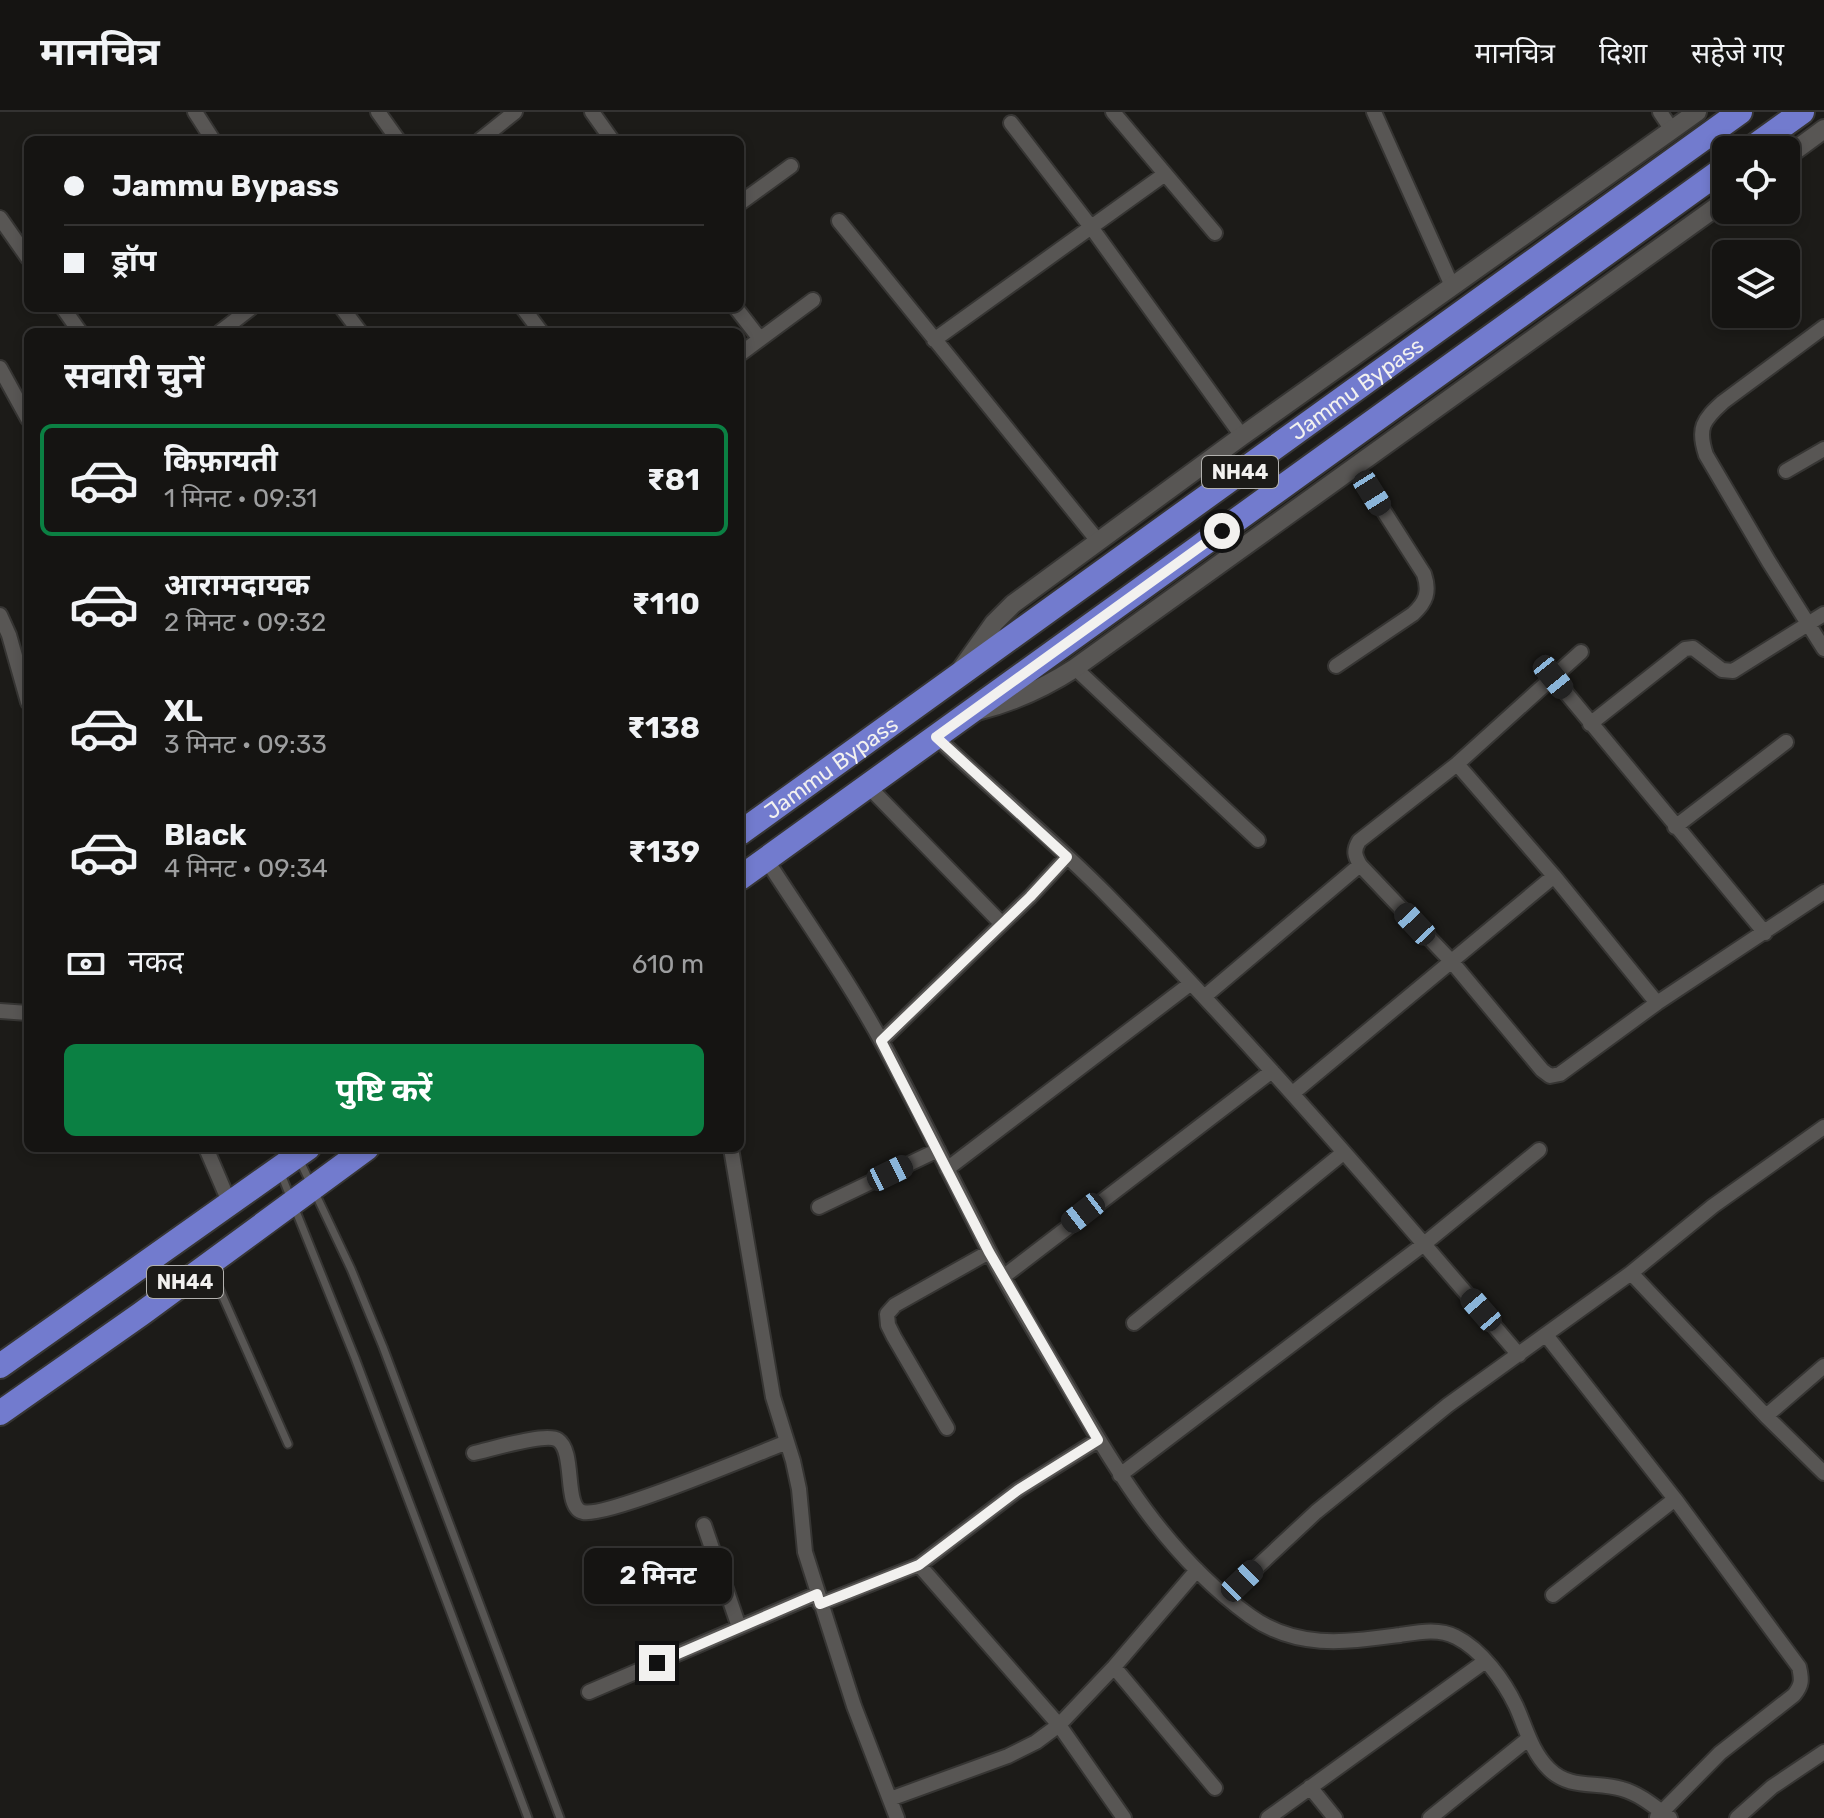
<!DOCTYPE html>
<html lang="hi">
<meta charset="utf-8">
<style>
body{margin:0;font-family:Rubik,"Noto Sans Devanagari",sans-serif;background:#1e1d1b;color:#f1f3f6;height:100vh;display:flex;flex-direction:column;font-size:30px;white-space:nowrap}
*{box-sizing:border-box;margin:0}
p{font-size:26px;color:#9d9e9f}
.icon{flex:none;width:44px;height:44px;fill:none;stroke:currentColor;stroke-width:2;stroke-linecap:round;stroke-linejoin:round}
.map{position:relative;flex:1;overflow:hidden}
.drawer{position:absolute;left:24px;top:216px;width:720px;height:824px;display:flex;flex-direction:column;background:#151412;border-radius:12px;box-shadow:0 4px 12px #0003,0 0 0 2px #343332}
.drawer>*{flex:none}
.hud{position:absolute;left:24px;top:24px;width:720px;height:176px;border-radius:12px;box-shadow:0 4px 12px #0003,0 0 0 2px #343332;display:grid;align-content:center;height:176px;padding:0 40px;background:#151412}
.tools{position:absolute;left:1712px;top:24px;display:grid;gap:16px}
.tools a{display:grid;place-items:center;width:88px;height:88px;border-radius:12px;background:#151412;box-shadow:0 4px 12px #0003,0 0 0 2px #343332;font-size:40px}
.end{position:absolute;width:36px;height:36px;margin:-18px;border:10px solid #f2f1ef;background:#111;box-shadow:0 0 0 4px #111}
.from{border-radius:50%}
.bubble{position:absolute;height:56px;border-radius:12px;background:#151412;box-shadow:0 4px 12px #0003,0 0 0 2px #343332;font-size:26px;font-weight:700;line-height:56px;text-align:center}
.car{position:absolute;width:24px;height:48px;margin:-24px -12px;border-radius:10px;box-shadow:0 0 6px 2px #0007;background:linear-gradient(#222 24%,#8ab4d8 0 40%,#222 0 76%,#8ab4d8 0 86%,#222 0)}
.hud b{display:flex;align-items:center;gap:28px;height:76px;font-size:30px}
.hud b+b{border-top:2px solid #343332}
.hud i{width:20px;height:20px;background:#f1f3f6}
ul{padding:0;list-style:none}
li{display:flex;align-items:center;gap:24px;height:112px;margin:0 16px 12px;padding:0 24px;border:4px solid transparent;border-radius:12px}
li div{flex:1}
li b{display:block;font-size:30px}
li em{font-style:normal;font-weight:700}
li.selected{border-color:#0b8043}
li>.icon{width:72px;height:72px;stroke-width:1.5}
h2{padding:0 40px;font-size:36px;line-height:96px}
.pay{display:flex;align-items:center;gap:20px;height:88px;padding:0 40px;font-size:30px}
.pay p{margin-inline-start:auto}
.button{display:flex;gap:16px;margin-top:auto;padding:16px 40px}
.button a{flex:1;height:92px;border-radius:12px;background:#0b8043;color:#fff;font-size:32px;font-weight:700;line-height:92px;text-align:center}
header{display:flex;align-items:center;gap:48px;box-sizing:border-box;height:112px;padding:0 40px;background:#151412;border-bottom:2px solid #343332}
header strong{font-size:38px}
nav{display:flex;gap:44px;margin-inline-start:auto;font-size:28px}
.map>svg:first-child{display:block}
</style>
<header>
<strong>मानचित्र</strong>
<nav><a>मानचित्र</a><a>दिशा</a><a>सहेजे गए</a></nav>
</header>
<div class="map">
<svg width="1824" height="1706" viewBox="0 0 1824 1706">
<rect width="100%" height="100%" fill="#1c1b18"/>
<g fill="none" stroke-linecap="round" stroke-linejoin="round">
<defs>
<path id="service" d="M300 1049 351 1157 383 1235 560 1706
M281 1062 355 1246 528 1706
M211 1158 288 1332"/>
<path id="minor" d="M195 0 213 28
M378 0 398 28
M592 0 612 28
M1113 0 1215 121
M1374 0 1452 174
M1660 0 1672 18
M1011 11 1091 115 1242 324
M480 28 515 0
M740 91 791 54
M0 106 28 146
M839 109 1098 429
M63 196 80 220
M342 196 360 220
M523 196 541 220
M736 196 760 227
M1824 215 1723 290C1703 308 1697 316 1706 343L1769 450 1824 537
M220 220 251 196
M934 228 1165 62
M740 242 813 188
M0 256 28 307
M1786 359 1824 337
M0 503 9 523 28 590
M1581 540 1457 652 1359 729C1353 739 1355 744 1360 753L1452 850 1542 958 1550 964 1560 962 1657 891 1824 780
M1336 554 1413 502C1426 490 1430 480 1424 462L1355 354
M1075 556 1258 728
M1553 565 1765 821
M1590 612 1685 537 1693 536 1722 558 1733 559 1824 502
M936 625C992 678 1052 727 1106 782 1250 929 1385 1086 1519 1243
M1457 652 1554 764 1657 891
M868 674 1002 812
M1675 715 1786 630
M766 747C806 809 849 869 884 934 920 1001 953 1069 988 1137 1012 1183 1039 1227 1066 1272 1116 1359 1167 1444 1250 1504 1297 1538 1347 1530 1400 1523 1419 1520 1439 1516 1456 1525 1482 1538 1504 1569 1516 1594 1526 1616 1531 1639 1549 1657 1570 1678 1596 1669 1622 1677 1640 1682 1655 1695 1670 1706
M1204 885 1360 753
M0 899 28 901
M881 929 1030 785 1067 745
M1293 981 1554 764
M206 1036 230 1092
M731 1036 773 1285 793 1349 799 1377 805 1440 854 1594 897 1706
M947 1057 1190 872
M819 1095 938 1038
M1631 1161 1766 1304 1824 1361
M1003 1165 1272 959
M1134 1211 1343 1041
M1546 1223 1675 1387 1799 1555C1802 1568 1802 1573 1794 1583L1720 1641 1657 1705
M1766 1304 1824 1254
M947 1316 894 1225 888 1213 887 1202 895 1193 989 1140
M474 1341C489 1338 546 1320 558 1328 576 1340 563 1396 583 1400 606 1406 756 1342 787 1330
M1120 1363 1424 1132 1539 1038
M704 1413 739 1515
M919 1453 1059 1613 1124 1706
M1553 1483 1675 1387
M1226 1484 1316 1400 1448 1293 1631 1161 1713 1094 1824 1015
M820 1492 919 1453 1018 1378 1098 1328
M1114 1555 1215 1676
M589 1580 817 1482
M1310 1675 1335 1706
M890 1687 1008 1644 1036 1630 1059 1613 1114 1555 1197 1458
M1268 1706 1484 1550
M1430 1706 1528 1627
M1737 1706 1772 1675 1824 1640"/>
<path id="tertiary" d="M1786 45 1824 17
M962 556 994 511 1013 492 1242 324 1697 0
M977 599C1014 590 1044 576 1075 556L1726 88"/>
<g id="trunk">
<path d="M1749 38 1802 0"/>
<path id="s1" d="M740 721 1740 0"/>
<path d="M740 766 1726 55"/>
<path d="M0 1254 308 1036"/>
<path d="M0 1301 141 1202 367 1036"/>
</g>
</defs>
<use href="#service" stroke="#363533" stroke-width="11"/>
<use href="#minor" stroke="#363533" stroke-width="18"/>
<use href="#tertiary" stroke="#363533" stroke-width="22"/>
<use href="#trunk" stroke="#363533" stroke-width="28"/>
<use href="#service" stroke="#585654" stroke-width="7"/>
<use href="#minor" stroke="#585654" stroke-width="14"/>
<use href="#tertiary" stroke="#585654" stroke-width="18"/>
<use href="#trunk" stroke="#727bce" stroke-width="24"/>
</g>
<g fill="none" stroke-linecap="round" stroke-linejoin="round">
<path stroke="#f2f1ef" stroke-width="10" d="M657 1551 817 1482 820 1492 919 1453 1018 1378 1098 1328 989 1140 881 929 1030 785 1067 745 936 625 1222 419"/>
</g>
<g text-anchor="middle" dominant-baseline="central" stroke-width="8" stroke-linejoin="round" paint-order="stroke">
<g fill="#1c1b18" stroke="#b2b1ae" stroke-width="2">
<rect x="1202" y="344" width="76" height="32" rx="6"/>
<rect x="147" y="1154" width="76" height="32" rx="6"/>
</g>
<g font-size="20" font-weight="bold" fill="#f2f1ef">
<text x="1240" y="360">NH44</text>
<text x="185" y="1170">NH44</text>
</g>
<g font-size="22" fill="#f2f1ef" stroke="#1c1b18">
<text stroke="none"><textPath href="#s1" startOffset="760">Jammu Bypass</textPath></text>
<text stroke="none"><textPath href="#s1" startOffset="112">Jammu Bypass</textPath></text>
</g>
</g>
</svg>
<div class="tools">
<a><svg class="icon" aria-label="locate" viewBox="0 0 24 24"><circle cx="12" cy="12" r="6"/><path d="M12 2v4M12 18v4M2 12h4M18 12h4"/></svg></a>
<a><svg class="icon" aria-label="layers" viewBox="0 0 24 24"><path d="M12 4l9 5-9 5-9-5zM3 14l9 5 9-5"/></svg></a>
</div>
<i class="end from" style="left:1222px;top:419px"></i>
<i class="end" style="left:657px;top:1551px"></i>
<div class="bubble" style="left:584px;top:1436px;width:148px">2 मिनट</div>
<i class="car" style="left:1372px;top:381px;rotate:148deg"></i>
<i class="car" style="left:1553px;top:565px;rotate:141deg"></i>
<i class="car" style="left:1415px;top:812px;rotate:317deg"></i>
<i class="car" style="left:890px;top:1061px;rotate:64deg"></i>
<i class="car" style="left:1083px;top:1101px;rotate:232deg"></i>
<i class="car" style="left:1481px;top:1198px;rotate:319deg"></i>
<i class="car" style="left:1242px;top:1469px;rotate:46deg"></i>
<div class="hud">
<b><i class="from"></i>Jammu Bypass</b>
<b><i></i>ड्रॉप</b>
</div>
<section class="drawer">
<h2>सवारी चुनें</h2>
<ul>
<li class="selected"><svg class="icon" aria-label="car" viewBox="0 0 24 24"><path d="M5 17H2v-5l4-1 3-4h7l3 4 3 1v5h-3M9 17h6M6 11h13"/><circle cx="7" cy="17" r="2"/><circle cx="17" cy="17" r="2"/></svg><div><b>किफ़ायती</b><p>1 मिनट · 09:31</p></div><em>₹81</em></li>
<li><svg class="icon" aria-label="car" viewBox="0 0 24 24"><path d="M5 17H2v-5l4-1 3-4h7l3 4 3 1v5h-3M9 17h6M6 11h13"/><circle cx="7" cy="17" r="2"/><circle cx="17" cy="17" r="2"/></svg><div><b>आरामदायक</b><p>2 मिनट · 09:32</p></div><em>₹110</em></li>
<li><svg class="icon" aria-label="car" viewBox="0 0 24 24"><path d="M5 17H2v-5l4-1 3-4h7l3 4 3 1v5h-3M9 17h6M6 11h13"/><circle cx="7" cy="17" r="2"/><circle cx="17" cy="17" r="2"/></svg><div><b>XL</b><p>3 मिनट · 09:33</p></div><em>₹138</em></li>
<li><svg class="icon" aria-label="car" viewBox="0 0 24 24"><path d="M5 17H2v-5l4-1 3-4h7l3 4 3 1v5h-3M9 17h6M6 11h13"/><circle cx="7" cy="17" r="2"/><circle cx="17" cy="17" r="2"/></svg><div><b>Black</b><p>4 मिनट · 09:34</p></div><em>₹139</em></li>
</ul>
<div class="pay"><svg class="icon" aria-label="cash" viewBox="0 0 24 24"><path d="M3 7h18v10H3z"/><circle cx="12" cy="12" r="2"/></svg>नकद<p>610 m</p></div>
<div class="button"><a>पुष्टि करें</a></div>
</section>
</div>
